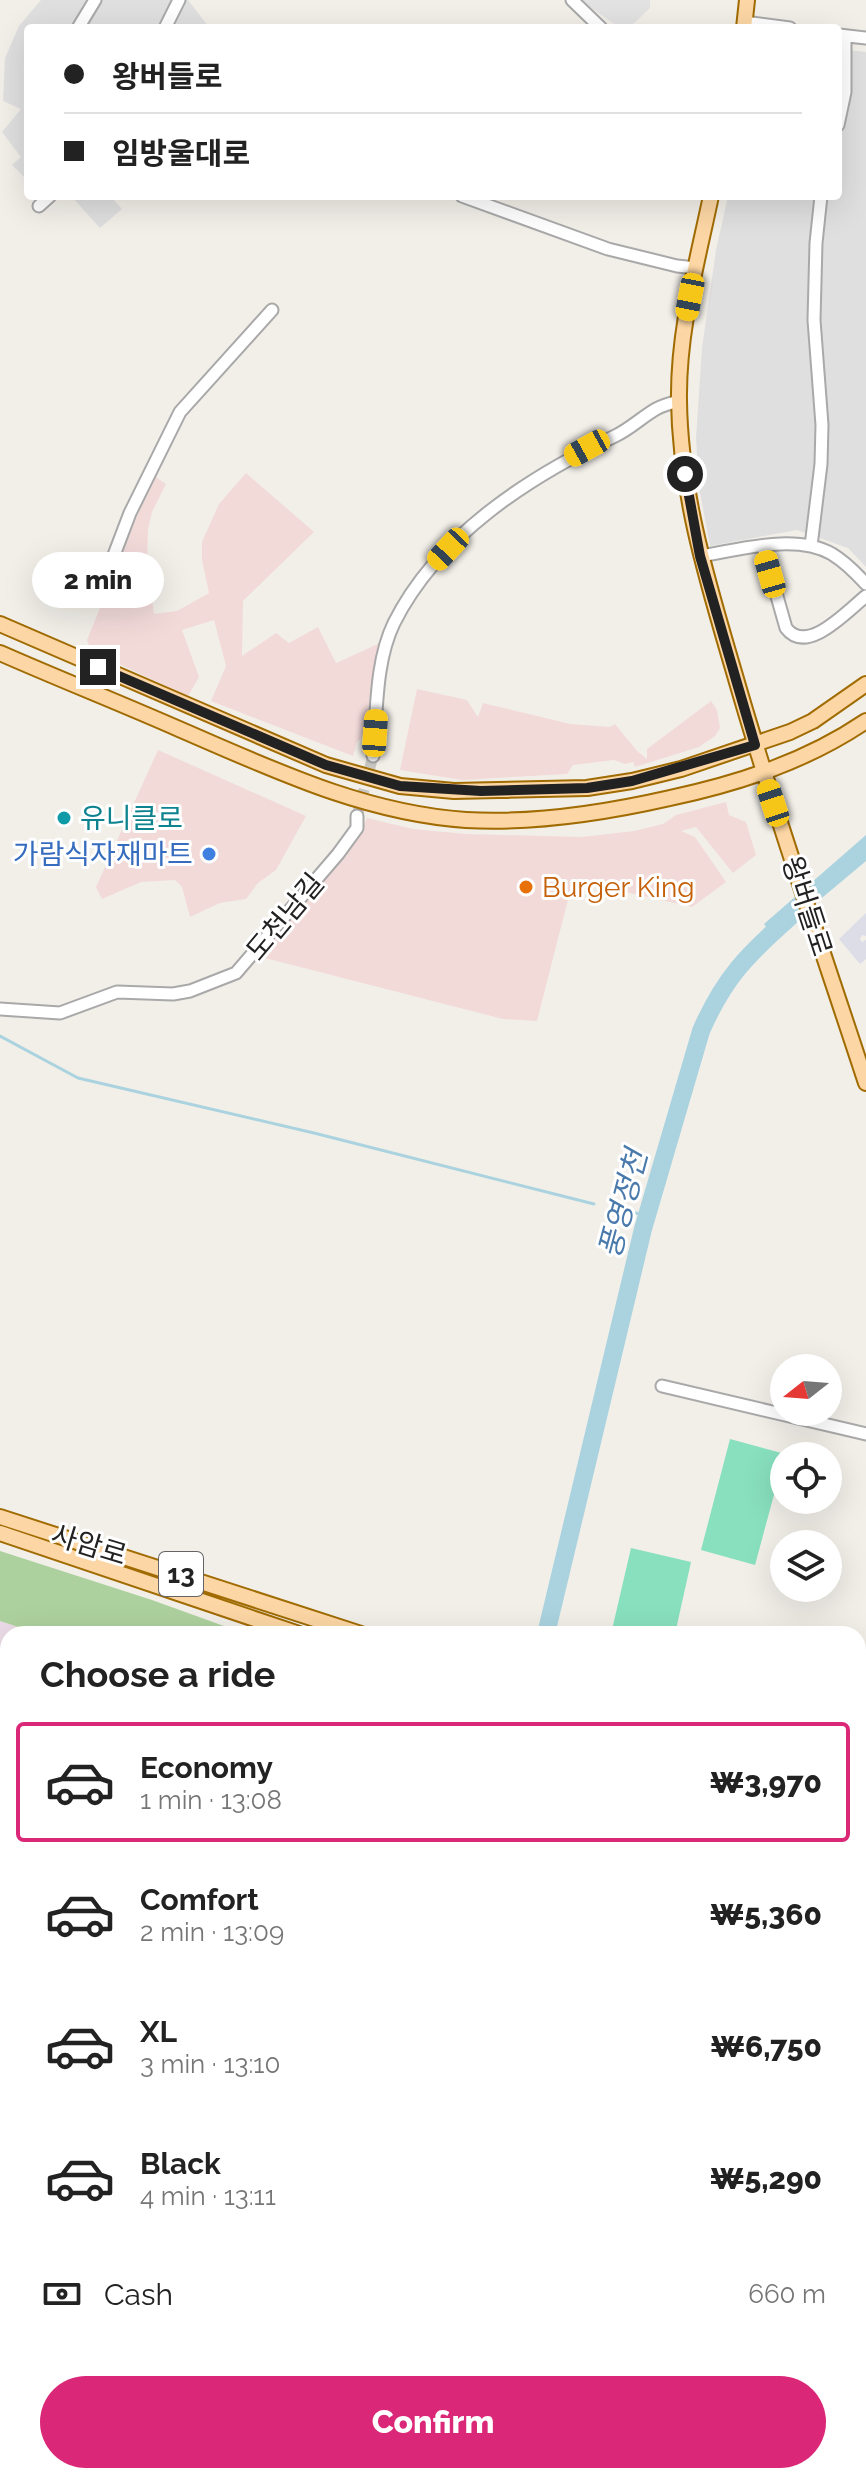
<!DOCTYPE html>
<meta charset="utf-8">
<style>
body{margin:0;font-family:Raleway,"Noto Sans KR",sans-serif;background:#f2f2f2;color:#222;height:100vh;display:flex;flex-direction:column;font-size:30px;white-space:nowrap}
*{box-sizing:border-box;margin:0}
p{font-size:26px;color:#767676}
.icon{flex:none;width:44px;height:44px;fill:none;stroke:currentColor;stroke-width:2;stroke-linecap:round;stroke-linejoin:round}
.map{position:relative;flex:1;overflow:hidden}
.panel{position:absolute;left:0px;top:1626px;width:866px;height:858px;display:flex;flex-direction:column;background:#fff;border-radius:24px 24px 0 0;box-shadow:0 8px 32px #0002}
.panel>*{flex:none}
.banner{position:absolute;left:24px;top:24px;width:818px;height:176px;border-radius:8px;box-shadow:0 8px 32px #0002;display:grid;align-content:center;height:176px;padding:0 40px;background:#fff}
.needle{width:52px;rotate:253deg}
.buttons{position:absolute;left:770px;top:1354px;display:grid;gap:16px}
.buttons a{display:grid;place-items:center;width:72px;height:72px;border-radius:50%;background:#fff;box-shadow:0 8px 32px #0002;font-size:40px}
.end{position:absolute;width:36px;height:36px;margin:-18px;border:10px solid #222;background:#fff;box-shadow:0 0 0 4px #fff}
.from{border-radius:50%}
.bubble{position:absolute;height:56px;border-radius:28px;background:#fff;box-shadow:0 8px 32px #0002;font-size:26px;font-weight:800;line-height:56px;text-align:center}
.car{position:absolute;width:24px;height:48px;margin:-24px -12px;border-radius:10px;box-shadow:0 0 6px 2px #0007;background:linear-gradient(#f5c518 24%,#345 0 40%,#f5c518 0 76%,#345 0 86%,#f5c518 0)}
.banner b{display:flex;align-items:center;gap:28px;height:76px;font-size:30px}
.banner b+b{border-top:2px solid #e0e0e0}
.banner i{width:20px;height:20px;background:#222}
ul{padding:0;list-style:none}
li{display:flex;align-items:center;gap:24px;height:120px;margin:0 16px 12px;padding:0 24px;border:4px solid transparent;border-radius:8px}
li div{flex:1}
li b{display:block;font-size:30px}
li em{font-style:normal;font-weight:800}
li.active{border-color:#db2777}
li>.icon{width:72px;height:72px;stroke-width:1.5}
h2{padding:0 40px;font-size:36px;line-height:96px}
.pay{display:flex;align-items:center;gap:20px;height:88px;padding:0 40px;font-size:30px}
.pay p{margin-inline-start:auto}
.cta{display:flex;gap:16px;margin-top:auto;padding:16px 40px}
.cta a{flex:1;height:92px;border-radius:48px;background:#db2777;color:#fff;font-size:32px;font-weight:800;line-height:92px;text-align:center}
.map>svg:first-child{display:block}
</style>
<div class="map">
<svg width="866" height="2483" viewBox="0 0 866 2483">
<rect width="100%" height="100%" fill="#f2efe9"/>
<path fill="#e0dfdf" d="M41 0H188L208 26 28 28V181L12 165 21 157 2 132 21 109 3 101 5 58 19 26Z
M838 49 866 52V567L848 548 797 530 710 546 699 487 696 438 702 348 716 250 728 196H838Z
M71 196H110L122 209 100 228Z"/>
<path fill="#f2dad9" d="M246 473 314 532 243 601 242 656 276 633 289 643 318 627 336 663 378 644 365 730 362 738 357 742 353 756 211 701 226 666 214 620 182 630 199 677 188 696 91 651 87 640 140 509 156 477 166 484 152 512 148 529 147 565 154 614 177 611 209 593 202 560V542L219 504Z
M417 689 467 700 478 717 483 703 570 724 610 727 615 724 638 752 647 759V749L711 701 717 710 720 728 715 736 699 747 635 767 633 762 625 764 614 760 573 765 567 774 462 780 400 770Z
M158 750 306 816 276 870 258 883 246 899 220 903 190 917 182 887 175 880 141 882 102 899 96 887Z
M726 802 729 815 746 822 756 855 733 873 696 827 681 831 695 837 726 882 692 907 573 880 537 1021 503 1019 261 957 358 838 367 818 413 829 466 834 582 837 634 831 663 824 676 815Z"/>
<path fill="#ebdbe8" d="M0 1621 40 1634H8V1857L1 1858Z
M858 1913 866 1915V2483H669L667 2476H858Z
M5 1970 8 1981V2343L0 2345V1971Z
M8 2374V2476H165L168 2483H0V2376Z
M196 2476H638L640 2483H199Z"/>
<path fill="#add19e" d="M0 1551 152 1600 246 1634H40L0 1621Z"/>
<path fill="#c8facc" d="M8 2418V2476H102L79 2483H0V2421Z"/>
<path fill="#88e0be" d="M730 1439 785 1454 755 1565 701 1550Z
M631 1548 691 1562 675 1634H611Z"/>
<path fill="#e2e2e2" d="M580 0H650V8L630 27 617 26Z
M858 1913 866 1915V2090L858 2092Z"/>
<path fill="#dddde8" d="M866 913V936L862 935 860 939 862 942 866 940V959L860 964 839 939Z"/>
<path fill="#aad3df" d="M866 835V861L774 938 764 924Z"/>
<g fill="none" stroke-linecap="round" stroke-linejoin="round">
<path stroke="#aad3df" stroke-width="3" d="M0 1036 78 1078 314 1133 594 1204
M632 1212 647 1216"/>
<path stroke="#aad3df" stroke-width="18" d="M546 1634 643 1229 701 1031C724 978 747 955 790 917"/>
<path stroke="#c8c6c1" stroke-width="11" stroke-dasharray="11 5.5" stroke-linecap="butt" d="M357 816 373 756"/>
<defs>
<path id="minor" d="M572 0 601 28
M744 22 790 28
M78 28 95 0
M165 28 179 0
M839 35 866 38
M838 125 845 92V36
M462 196 608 249 677 266 696 268
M39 206 50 196
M811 546 821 464 822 425 814 320 816 243 821 196
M763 547 786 628C807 656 847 611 866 596
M700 556C740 550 795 533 832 554 845 562 856 573 866 584
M98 597 130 513 180 412 272 310
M373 756C377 713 375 662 394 623 438 535 529 477 615 436 630 429 642 417 656 409 663 405 671 403 679 401
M0 1009 60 1013 117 992 173 994 190 991 236 973 338 854 357 828V816
M662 1386 866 1434
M0 1866 8 1864
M0 1899 8 1926
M0 1963 8 1962
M0 2359 8 2356
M181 2476 184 2483
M653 2476 655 2483"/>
<path id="major" d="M744 28 747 0
M711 196C697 263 678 331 679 400 680 494 708 583 734 672 774 811 821 946 866 1083
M0 624 326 765 400 786 454 791 587 788 632 781 681 769 790 732 813 721 866 684
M0 653C59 679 120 703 179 729 272 769 363 813 466 820 534 824 604 813 670 798 740 783 807 761 866 721
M0 1517 361 1634
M0 1533 299 1634
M858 1800 866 1803
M858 1824 866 1827"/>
</defs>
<use href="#minor" stroke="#a9a9a9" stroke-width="15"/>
<use href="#major" stroke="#a06b00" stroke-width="18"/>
<use href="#minor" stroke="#fff" stroke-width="11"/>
<use href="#major" stroke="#fcd6a4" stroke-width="14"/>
</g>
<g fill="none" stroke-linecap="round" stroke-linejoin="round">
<path stroke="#222" stroke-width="10" d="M98 667 326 765 400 786 481 791 587 788 632 781 755 745 700 556 685 474"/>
</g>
<circle fill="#0f9aa8" stroke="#fff" stroke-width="3" cx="64" cy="818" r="8"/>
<circle fill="#3f7fe0" stroke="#fff" stroke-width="3" cx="209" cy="854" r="8"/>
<circle fill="#e8710a" stroke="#fff" stroke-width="3" cx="526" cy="887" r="8"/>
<g text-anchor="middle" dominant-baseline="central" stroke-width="6" stroke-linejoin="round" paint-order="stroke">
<rect fill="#fff" stroke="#646464" stroke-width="2" x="159" y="1552" width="44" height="44" rx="6"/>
<g font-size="26" font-weight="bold" fill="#222">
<text x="181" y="1574">13</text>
</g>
<g font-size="28" fill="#0d838f" stroke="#fff" text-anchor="start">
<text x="80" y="818">유니클로</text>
</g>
<g font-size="28" fill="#366cbe" stroke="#fff" text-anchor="end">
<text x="193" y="854">가람식자재마트</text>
</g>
<g font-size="28" fill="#c56008" stroke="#fff" text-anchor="start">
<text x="542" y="887">Burger King</text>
</g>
<g font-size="28" fill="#222" stroke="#fff">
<text transform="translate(807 906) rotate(72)">왕버들로</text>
<text transform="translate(285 917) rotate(-50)">도천남길</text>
<text transform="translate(89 1545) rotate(17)">사암로</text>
</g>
<g font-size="30" font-style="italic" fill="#4a7aab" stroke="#fff">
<text transform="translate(623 1204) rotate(-75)">풍영정천</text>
</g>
</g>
</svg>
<div class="buttons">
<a><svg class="needle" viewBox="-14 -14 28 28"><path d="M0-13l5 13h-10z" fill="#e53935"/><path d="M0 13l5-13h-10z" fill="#767676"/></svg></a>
<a><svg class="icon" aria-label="locate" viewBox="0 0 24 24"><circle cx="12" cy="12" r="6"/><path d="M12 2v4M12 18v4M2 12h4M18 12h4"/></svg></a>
<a><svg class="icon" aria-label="layers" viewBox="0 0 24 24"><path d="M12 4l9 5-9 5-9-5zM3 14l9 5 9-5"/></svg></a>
</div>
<i class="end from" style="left:685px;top:474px"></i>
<i class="end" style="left:98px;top:667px"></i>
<div class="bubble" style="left:32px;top:552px;width:132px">2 min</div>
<i class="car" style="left:690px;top:297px;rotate:191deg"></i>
<i class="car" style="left:587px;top:448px;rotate:241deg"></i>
<i class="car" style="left:448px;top:549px;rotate:223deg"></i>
<i class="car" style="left:770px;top:574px;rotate:344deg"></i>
<i class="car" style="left:375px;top:733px;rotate:4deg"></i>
<i class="car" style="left:773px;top:803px;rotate:342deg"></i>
<div class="banner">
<b><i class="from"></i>왕버들로</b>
<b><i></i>임방울대로</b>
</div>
<section class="panel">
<h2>Choose a ride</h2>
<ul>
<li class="active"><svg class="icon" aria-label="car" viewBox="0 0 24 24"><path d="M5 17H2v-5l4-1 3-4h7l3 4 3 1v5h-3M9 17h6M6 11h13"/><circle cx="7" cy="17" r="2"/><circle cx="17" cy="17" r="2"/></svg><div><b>Economy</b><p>1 min · 13:08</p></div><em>₩3,970</em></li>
<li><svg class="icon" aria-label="car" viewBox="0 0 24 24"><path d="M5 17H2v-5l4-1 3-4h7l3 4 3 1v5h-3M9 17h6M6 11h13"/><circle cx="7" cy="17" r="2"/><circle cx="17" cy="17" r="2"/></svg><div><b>Comfort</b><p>2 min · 13:09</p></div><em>₩5,360</em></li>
<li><svg class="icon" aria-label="car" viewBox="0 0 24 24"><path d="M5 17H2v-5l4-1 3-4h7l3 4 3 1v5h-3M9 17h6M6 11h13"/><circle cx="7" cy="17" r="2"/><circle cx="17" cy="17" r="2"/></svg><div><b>XL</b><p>3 min · 13:10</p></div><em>₩6,750</em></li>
<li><svg class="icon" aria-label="car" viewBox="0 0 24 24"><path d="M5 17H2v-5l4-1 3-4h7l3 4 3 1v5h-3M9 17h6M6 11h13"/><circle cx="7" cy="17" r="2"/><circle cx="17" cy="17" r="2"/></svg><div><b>Black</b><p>4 min · 13:11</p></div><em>₩5,290</em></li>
</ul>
<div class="pay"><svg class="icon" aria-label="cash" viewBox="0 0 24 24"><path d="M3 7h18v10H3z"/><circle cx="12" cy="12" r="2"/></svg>Cash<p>660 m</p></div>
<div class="cta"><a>Confirm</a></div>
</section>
</div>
